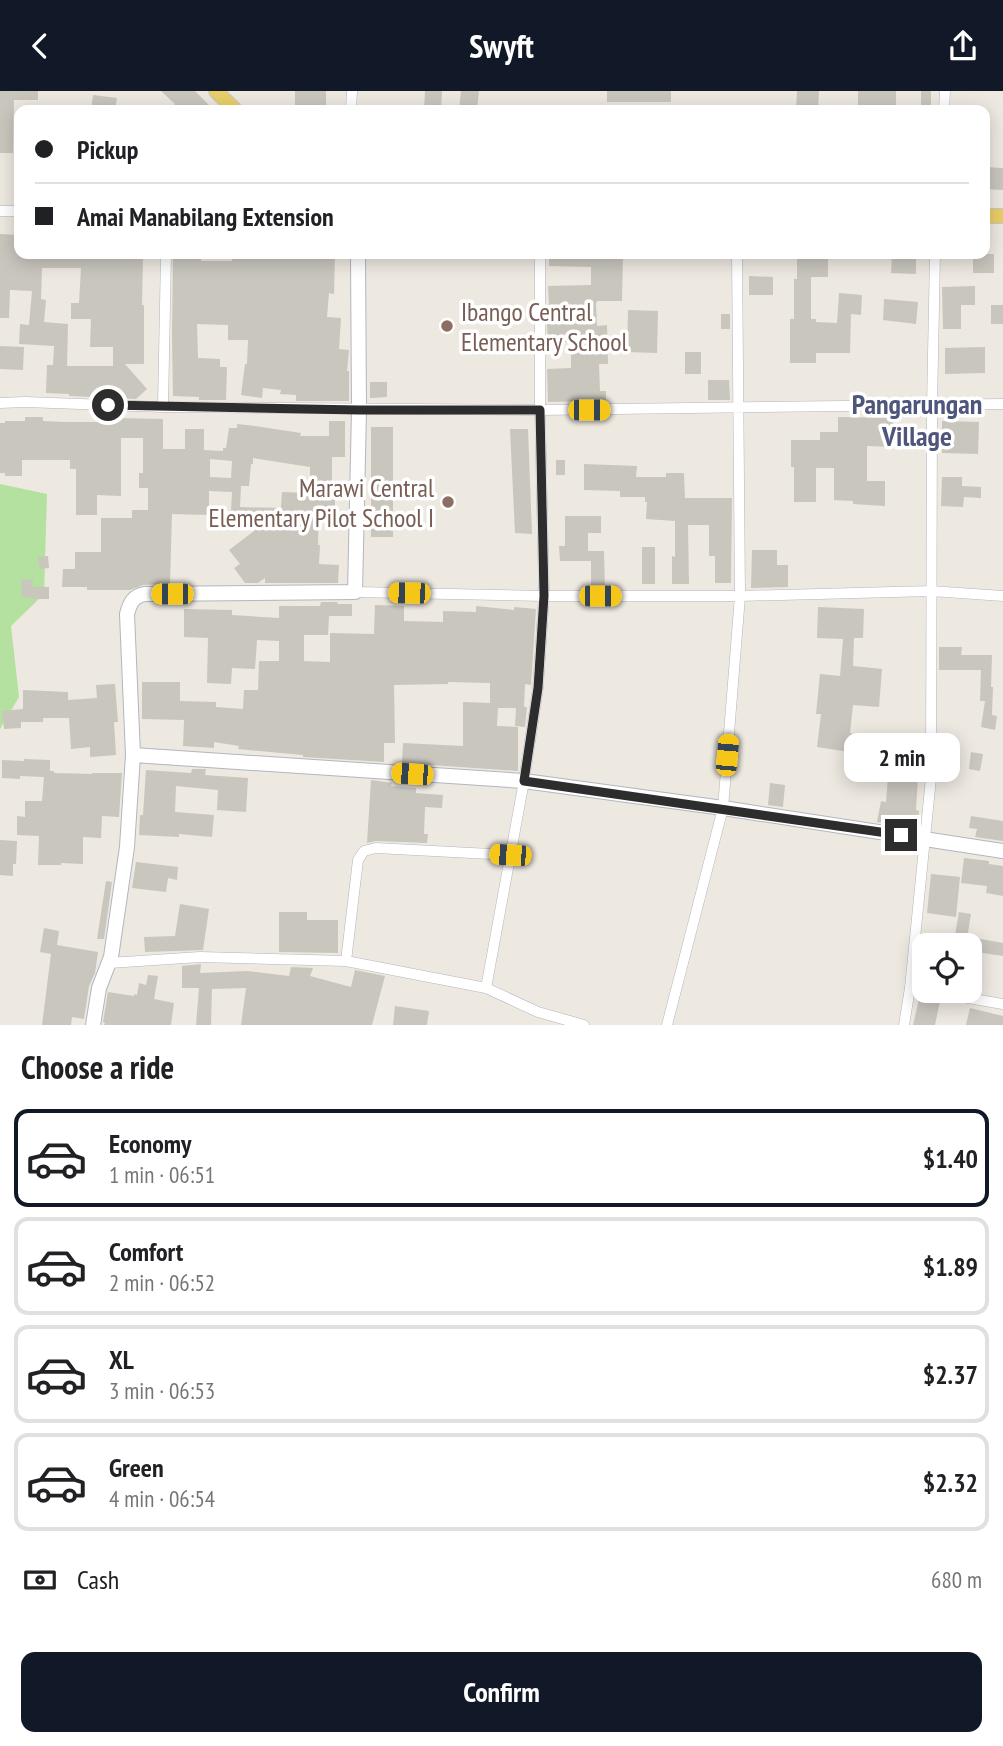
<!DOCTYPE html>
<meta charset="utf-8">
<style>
body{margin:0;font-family:"PT Sans Narrow",sans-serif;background:#f6f6f6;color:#202124;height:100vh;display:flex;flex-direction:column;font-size:26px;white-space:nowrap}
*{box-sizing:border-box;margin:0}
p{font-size:23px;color:#757577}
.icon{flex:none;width:38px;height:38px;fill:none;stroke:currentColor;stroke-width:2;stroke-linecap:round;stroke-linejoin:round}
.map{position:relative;height:934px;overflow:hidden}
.panel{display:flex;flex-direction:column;background:#fff;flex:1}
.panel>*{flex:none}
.top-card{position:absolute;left:14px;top:14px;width:976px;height:154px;border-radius:14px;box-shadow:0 4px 18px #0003;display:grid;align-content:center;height:154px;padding:0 21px;background:#fff}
.fabs{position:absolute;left:912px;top:842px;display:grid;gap:14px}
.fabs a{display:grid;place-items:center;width:70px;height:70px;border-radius:14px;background:#fff;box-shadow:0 4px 18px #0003;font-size:35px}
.end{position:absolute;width:32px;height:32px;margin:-16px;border:9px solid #2d2d2d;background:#fff;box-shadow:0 0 0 4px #fff}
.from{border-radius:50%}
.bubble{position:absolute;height:49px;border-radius:14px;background:#fff;box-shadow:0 4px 18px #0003;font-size:23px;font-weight:700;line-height:49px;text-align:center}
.car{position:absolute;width:21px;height:42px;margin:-21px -10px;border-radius:9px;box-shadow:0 0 5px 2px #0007;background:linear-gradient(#f5c518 24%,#345 0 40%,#f5c518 0 76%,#345 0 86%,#f5c518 0)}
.top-card b{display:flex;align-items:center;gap:24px;height:66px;font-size:26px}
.top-card b+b{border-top:2px solid #e0e0e0}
.top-card i{width:18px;height:18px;background:#202124}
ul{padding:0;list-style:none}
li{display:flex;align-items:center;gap:21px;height:98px;margin:0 14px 10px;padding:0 7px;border:4px solid #e0e0e0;border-radius:14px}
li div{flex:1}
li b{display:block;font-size:26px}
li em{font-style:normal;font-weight:700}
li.on{border-color:#111827}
li>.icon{width:63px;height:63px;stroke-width:1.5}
h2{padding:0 21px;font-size:32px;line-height:84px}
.pay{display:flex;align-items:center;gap:18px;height:77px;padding:0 21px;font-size:26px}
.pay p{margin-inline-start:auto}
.button{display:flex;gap:14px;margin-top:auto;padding:14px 21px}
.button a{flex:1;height:80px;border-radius:14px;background:#111827;color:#fff;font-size:28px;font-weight:700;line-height:80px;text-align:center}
header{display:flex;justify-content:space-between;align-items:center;height:91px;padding:0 21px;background:#111827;color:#fff;font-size:32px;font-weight:700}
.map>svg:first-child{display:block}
</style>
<header><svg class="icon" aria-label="back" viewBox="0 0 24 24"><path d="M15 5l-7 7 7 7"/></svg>Swyft<svg class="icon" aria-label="share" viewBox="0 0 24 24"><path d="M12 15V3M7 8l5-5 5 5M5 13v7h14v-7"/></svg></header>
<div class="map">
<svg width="1003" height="934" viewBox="0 0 1003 934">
<rect width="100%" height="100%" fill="#ede8e0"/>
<path fill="#b4e0a0" d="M0 393 47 403 44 503 11 535 19 606 0 638Z"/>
<path fill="#c9c6be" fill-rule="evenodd" d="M0 0H38V9H14L13 62H0Z
M161 0H195L214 19H169L175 13Z
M295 0H326V19H295Z
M425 0H442L441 19H424Z
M461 0H479L477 19H459Z
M607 0H671V11H607Z
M797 0H819L818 19H796Z
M858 0H896V19H858Z
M921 0H931V19H921Z
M93 4 117 7 115 19H91Z
M985 76 1003 77V99L985 98Z
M0 143 19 144V163H127V167H143L142 214H144V273H125L147 298 136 308 69 305V303L46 302 47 274H53L54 255 19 253 20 233 29 234 32 200 10 199 9 227H0ZM42 177H81L79 212H71V228H91L90 256H113V275H67L68 233 44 231 46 209 41 208Z
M173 163H201V170H232V163H335L334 203 329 202 327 226 341 227 339 258 349 259 347 280H349V310H296V304L280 303 281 299 263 297 262 307 241 304 245 273H247L248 249H228V234L197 233 198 267 220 268V276H227L226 309H199V306L173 305 172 243Z
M549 163H623L622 210H597L596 213 597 235 607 234 608 273H599L600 300H606V310L548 311 547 278 571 277V251L548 252 547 233 564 232V213L549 214 548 195 591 194V176L549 175Z
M797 163 828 164V186H811V228H816V231L837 232 839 202 862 204 861 224 851 223 850 262H816V272H790V228H794V188H797Z
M892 163H916V183L891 182Z
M973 163H994V182H973Z
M749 185 773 186V204H749Z
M975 195V214H961V238H943L942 196Z
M884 208 918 211 916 233 883 229Z
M991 214H1003V233H991Z
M628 219 658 220 657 262 627 261Z
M721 223H730V238H721Z
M0 255 24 256 23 279 0 278Z
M985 256V282L945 283V257Z
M685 261H701V283H685Z
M708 289H729L730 309H708Z
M370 291H387V306L370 307Z
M25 326H43V330L65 331H116V327L163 328V358H185V338H204V359L223 360V357H226L229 337H237V333L255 335 301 342 300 345H329V330H345V366H332V401H335V419L319 418 318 454H320L319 473 339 474 338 492H265V487L258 492H245L234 477 240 473 229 459 262 434 230 436 229 419H231L232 401 209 400V424L172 423 170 493 143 494 130 499H87V496H62L63 478H75V461H101V427H132V419H148V397H139V382H143V347H121V405L97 404V424H76V378H70V369H22V385H5V382H0V332H5V330H25ZM253 367 310 376V400L307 402 282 401 281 417 240 416 241 395H249L251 373H253ZM210 368 232 370 231 387 210 386Z
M838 326 894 327V356L867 355V390H885V415L853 413V410L834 409V377H816V411H794V376H791V349H820V341H838Z
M942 330 979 331 978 363 942 362Z
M371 336H393V446H371Z
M510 338H528L532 443 515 442Z
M556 369H565V384H556Z
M584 373 637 375 636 386H666V382H684L685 407H732L731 492H715V465H709V434H688L689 493H672V465L675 466V430L646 428 647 411H645V406H620V400L584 399Z
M942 386H962V395L981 396V407L964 406 963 416 941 415Z
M565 425H601V442H588V460H604L605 498H591V470H560L559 455H565Z
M642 456H655V493H642Z
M752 459H777V474H788V496L751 497Z
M48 465 49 477 40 478 38 466Z
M22 488 33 489 32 496H49V508H36L21 505Z
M321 511H338L337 513H352V525H329L328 544H304V570L330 571V542L374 543 375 514 404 515V530L443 531V520L476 521V515L514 519V516L536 518 531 594 525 593 524 616H527L525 636 515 635 516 617H498L497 635 518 636V680L402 672 403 652 463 655V611L490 612V592L448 591V593L394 594 395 652H384V671L303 666V664L238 658 239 655 214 651V657L183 655 184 629 142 628V591H180V610L216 611V616L243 618 244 599H258L259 570H279V550L257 549 255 578 232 577 231 593 207 592 208 547 184 546V518L232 519V524L279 527V515H320Z
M818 516 864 518 863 547H854L853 575 882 578 879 616 853 614 850 642H852L849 661 817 656 821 623H816L820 583 840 585 843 548 817 547Z
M939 556H962L961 564H992L991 596H993L992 624 997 625 995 639 981 636 985 610H980L981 579H939Z
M115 593 118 631H114L116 664 90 666V656L71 658 69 627H43V631H21V637L4 638 2 620 23 618V599L68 601V609L97 607 96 594Z
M971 661 983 663 980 680 969 678Z
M24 668 50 669V680H54V682L92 683V682H122L119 726 102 725 101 747 83 746V773L61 772V774H38L39 745 17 744V725L25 726V710H42L44 686 20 685V688L2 687V669L24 670Z
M192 678H206L205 684 248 687 246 721 217 719 218 699 176 695 175 721 214 724 212 746 179 743V746L139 744 140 724H143L146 679 191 682Z
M903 685 918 686 916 719 919 720 917 735 889 730V733L877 731 881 710 886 711 888 686 903 687Z
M371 689 392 692 391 695 416 697V702L443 704 442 717 425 716 424 743H428L427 752 376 750 367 752Z
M770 692 785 694 783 716 768 714Z
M971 725 1003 730V750L975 746 977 738 969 737Z
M0 749 17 750 16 773H13V785L0 784Z
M964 767 989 770V773L1003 775V805L986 802 987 795 961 792Z
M136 771 178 776 177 789 168 787 166 801 132 797Z
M931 783 960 786 956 826 927 822Z
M106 790 112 791 104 848H97Z
M180 813 209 818 203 859 145 861 144 846 175 845Z
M279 821H307V829H338V862L279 861Z
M959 821 971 823 966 854H947L949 843 955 844Z
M44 837 59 840 57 854 98 861 95 882 89 895 84 928 72 926 71 934H42L51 863 40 861Z
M970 846 1003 852V865L970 860Z
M201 873 200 882 247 880 289 885 291 876 313 877 310 885 351 896 355 879 385 885 372 934H241L246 897 212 898 211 934H196L199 897H182V875Z
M148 884 158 885 154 908 174 912 171 934H104L105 932 103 931 108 901 134 905V903L137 904 139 892 146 894Z
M921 906 940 910 935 934H913L919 908 921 909Z
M395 915 429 920 427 934H393Z
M970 917 1003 925V934H966Z"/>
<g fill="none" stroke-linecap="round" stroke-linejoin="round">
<defs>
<path id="street" d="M351 19 352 0
M944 19 945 0
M0 120H19
M0 312 25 311 163 316 540 319 1003 313
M163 316 166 163
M355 501 544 505H740L931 500 1003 505
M346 870 358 769 364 760 376 757 510 764
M109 872 200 866 346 870 486 897 538 921 584 934
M486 897 524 690 538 597 544 505 540 319V163
M910 897 1003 913
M667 934 723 717 740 505 737 163
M904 934 910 897 931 687 932 315 935 163"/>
<path id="secondary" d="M133 664 524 690 723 717 1003 760
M93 934 99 897 111 866 127 756 133 664 127 523C130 512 133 505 145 503L355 501 359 319 358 163"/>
<path id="primary" d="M216 0 235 19
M985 125H1003"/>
</defs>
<use href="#street" stroke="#b3b6bf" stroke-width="11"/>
<use href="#secondary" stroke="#b3b6bf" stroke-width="16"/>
<use href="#primary" stroke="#c8c8c8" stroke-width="16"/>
<use href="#street" stroke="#fff" stroke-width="10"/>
<use href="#secondary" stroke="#fff" stroke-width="14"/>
<use href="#primary" stroke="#e9cf69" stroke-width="14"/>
</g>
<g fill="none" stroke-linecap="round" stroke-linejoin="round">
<path stroke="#2d2d2d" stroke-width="9" d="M108 314 359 319H540L544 505 538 597 524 690 901 744"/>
</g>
<g fill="#8d6e63" stroke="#fff" stroke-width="2.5">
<circle cx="447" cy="235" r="7"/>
<circle cx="448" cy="411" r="7"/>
</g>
<g text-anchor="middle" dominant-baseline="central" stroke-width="7" stroke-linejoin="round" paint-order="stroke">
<g font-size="26" fill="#785e54" stroke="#fff" text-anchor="start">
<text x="461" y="220">Ibango Central<tspan x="461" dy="30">Elementary School</tspan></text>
<text x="434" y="396" text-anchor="end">Marawi Central<tspan x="434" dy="30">Elementary Pilot School I</tspan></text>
</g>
<g font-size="28" font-weight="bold" fill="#4f567b" stroke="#fff">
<text x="917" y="312">Pangarungan<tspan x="917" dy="32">Village</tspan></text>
</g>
</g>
</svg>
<div class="fabs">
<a><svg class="icon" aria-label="locate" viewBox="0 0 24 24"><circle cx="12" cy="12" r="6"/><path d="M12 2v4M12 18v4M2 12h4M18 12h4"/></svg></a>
</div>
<i class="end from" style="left:108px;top:314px"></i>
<i class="end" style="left:901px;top:744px"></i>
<div class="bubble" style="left:844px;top:642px;width:116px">2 min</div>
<i class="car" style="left:589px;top:319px;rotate:90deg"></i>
<i class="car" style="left:409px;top:502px;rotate:271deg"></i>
<i class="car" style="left:172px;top:503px;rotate:270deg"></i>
<i class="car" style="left:600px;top:505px;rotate:90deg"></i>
<i class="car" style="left:727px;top:664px;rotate:5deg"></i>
<i class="car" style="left:412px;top:683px;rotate:274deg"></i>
<i class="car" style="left:510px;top:764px;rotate:273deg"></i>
<div class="top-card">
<b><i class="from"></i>Pickup</b>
<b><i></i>Amai Manabilang Extension</b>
</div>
</div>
<section class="panel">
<h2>Choose a ride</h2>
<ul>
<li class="on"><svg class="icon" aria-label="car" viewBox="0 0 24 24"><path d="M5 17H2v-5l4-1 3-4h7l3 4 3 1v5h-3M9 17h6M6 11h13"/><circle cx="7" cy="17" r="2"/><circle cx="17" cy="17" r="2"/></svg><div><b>Economy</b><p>1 min · 06:51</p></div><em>$1.40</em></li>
<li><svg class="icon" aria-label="car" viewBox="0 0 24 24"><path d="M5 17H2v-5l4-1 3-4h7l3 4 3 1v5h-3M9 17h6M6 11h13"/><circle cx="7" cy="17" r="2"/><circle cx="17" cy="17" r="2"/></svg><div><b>Comfort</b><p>2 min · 06:52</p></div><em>$1.89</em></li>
<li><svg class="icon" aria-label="car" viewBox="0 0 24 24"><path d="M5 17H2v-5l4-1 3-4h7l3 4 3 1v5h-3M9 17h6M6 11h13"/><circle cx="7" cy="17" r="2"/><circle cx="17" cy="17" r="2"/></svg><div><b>XL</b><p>3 min · 06:53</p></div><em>$2.37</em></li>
<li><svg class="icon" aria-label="car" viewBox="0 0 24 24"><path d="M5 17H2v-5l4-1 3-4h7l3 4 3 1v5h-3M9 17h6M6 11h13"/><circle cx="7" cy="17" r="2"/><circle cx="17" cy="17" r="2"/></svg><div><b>Green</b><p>4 min · 06:54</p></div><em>$2.32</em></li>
</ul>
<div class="pay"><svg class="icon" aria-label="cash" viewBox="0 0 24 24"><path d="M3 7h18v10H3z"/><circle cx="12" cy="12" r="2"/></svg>Cash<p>680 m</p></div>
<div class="button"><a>Confirm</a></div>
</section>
